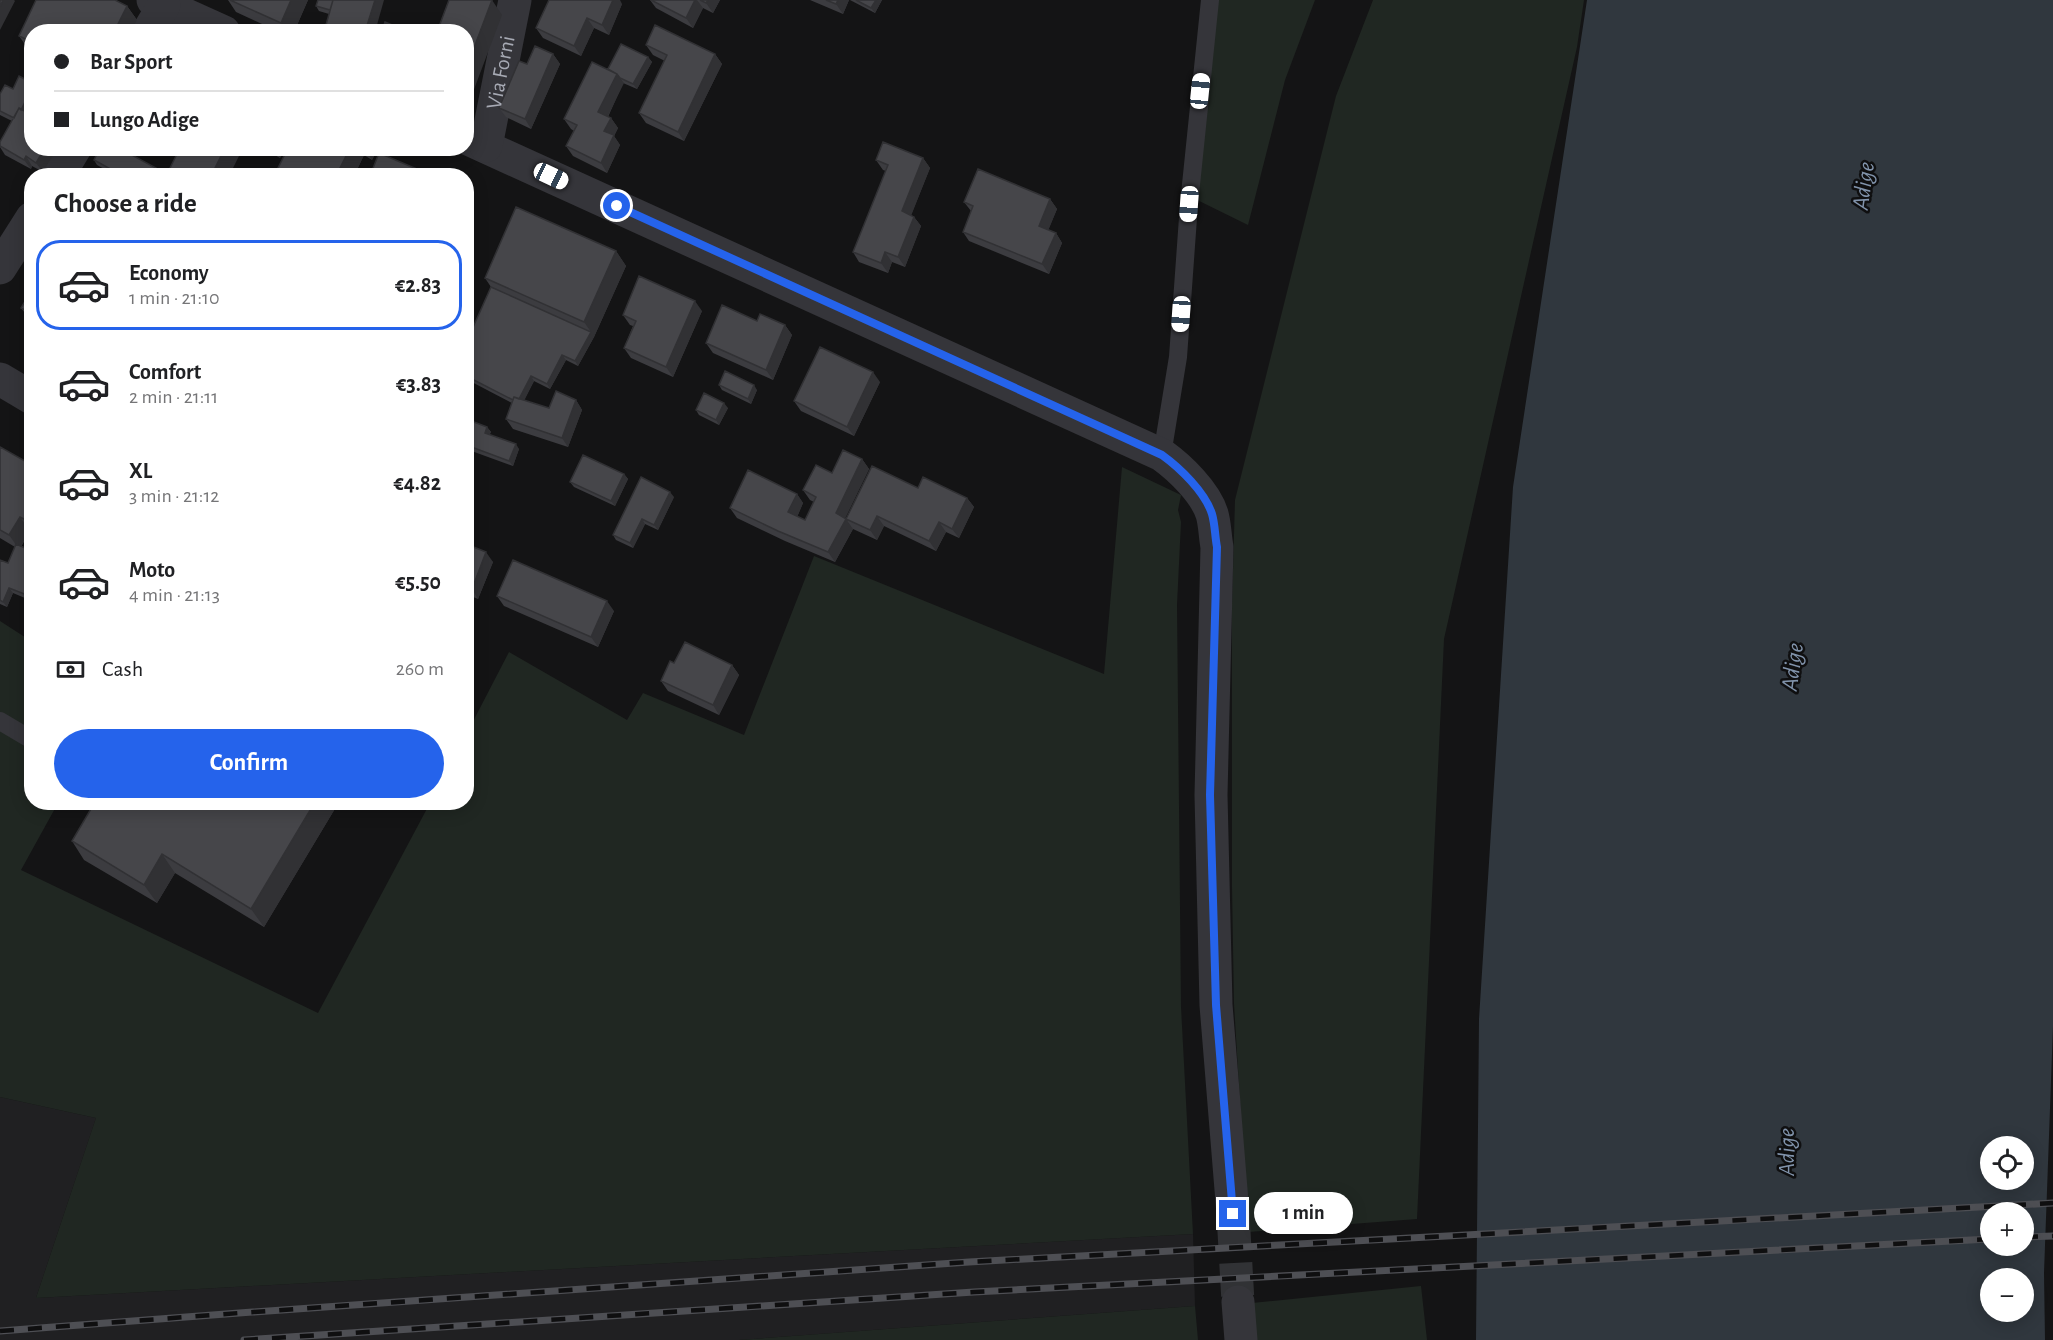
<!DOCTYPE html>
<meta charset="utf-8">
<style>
body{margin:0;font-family:"Alegreya Sans",sans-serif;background:#f2f2f2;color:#202124;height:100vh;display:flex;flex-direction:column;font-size:22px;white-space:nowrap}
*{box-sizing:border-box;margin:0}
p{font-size:20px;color:#757577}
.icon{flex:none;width:33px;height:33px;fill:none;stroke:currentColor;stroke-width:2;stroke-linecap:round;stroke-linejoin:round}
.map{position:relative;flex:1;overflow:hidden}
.sheet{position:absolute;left:24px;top:168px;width:450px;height:642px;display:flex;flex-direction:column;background:#fff;border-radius:24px;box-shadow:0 3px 15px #0003}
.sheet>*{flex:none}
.top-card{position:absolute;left:24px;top:24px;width:450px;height:132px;border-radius:24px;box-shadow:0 3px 15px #0003;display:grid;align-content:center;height:132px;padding:0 30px;background:#fff}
.buttons{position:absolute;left:1980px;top:1136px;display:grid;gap:12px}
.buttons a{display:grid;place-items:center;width:54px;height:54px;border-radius:50%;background:#fff;box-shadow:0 3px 15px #0003;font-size:30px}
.end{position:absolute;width:27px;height:27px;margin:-14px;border:8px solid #2563eb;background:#fff;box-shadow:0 0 0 3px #fff}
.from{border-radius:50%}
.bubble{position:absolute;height:42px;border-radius:21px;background:#fff;box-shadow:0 3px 15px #0003;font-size:20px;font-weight:700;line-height:42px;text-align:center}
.car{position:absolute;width:18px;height:36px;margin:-18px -9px;border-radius:8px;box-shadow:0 0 4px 2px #0007;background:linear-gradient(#fff 24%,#345 0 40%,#fff 0 76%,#345 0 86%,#fff 0)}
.top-card b{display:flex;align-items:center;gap:21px;height:57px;font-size:22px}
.top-card b+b{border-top:2px solid #e0e0e0}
.top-card i{width:15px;height:15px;background:#202124}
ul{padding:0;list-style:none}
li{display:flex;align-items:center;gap:18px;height:90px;margin:0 12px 9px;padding:0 18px;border:3px solid transparent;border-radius:24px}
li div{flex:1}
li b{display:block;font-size:22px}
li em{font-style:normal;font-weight:700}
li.selected{border-color:#2563eb}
li>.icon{width:54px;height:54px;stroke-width:1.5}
h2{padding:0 30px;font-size:27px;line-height:72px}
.pay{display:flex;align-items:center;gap:15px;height:66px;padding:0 30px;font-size:22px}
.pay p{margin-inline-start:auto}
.button{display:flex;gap:12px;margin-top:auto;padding:12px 30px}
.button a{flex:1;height:69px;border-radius:36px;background:#2563eb;color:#fff;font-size:24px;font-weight:700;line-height:69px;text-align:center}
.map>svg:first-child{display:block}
</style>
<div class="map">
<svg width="2053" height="1340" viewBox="0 0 2053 1340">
<rect width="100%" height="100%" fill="#141415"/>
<path fill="#202022" d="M0 1097 96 1118 36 1298 1193 1234 1195 1306 739 1340H0Z"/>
<path fill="#202722" d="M1211 0H1315L1285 80 1248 225 1185 194Z
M1373 0H1584L1577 47 1444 639 1417 1219 1248 1232 1234 1004 1232 887V605L1235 500 1336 96Z
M1122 467 1181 495 1178 510 1181 522 1177 605 1181 1007 1193 1234 36 1298 96 1118 0 1097V621L31 641 32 802 58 803 21 870 318 1013 430 803 466 802 467 733 509 652 627 720 643 693 744 735 814 556 1104 674Z
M1421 1286 1427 1340H1254L1252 1303Z
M1195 1306 1198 1340H739Z"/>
<path fill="#30373e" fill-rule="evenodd" d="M1587 0H2053V1026L2044 1273 2045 1340H1476L1479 1019 1513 487ZM1990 1146H2024V1179H1990ZM1990 1212H2024V1245H1990ZM1990 1278H2024V1311H1990Z"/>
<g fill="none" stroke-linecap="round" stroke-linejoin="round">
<path stroke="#313235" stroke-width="33" stroke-dasharray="33 16" stroke-linecap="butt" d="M1233 1214 1238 1302"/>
<path stroke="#35353a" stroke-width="18" d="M1162 455 1178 357 1189 204 1210 0
M0 721 32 740"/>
<g stroke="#35353a" stroke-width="33">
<path d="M153 0 224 32"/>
<path d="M148 32 164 5"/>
<path d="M466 138 1162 455C1180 468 1205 492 1212 514 1215 524 1215 537 1217 547L1211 795 1216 1005 1233 1214"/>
<path id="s1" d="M486 146 515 0"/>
<path d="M58 176 75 148"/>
<path d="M0 268 32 218"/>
<path d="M0 379 32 398"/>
<path d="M1238 1302 1241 1340"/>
</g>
<defs>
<path id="rail" d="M2024 1237 2053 1236
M0 1331 239 1313 969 1262 2053 1203
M244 1340 974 1292 1990 1239"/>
</defs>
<use href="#rail" stroke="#4e4f54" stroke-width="7"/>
<use href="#rail" stroke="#0f0f10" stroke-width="4.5" stroke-dasharray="14" stroke-linecap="butt"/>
</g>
<path fill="#3c3c40" d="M36 0H115L127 6 137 20 131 32H32V52L29 50 19 36Z
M228 0H308L294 32H279L236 12Z
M384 0 329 14 319 11 316 6Z
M650 0H720L713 13 703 8 693 28 656 8Z
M810 0H849L843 14Z
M850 0H882L875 13Z
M622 4 609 35 594 28 581 56 543 38 536 28Z
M646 45 715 54 722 64 684 141 646 123 639 113 665 61 653 55Z
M553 54 560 64 531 129 506 117 499 108 527 64Z
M648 57 652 62 637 89 623 83 608 117 611 118 618 128 614 136 620 145 607 173 573 156 566 146 574 131 571 129 564 119 608 69Z
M13 89 26 112 32 148 54 154 43 172 32 166 31 169 5 155 0 147V142L12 121 0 115V94Z
M263 148H285L280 158Z
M288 148H378L372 160 364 155 354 176H279L276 172Z
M923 158 930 168 911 215 914 217 921 226 905 267 892 262 888 273 859 262 853 252 886 171 883 170 876 160Z
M94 160 159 173 158 176H117L97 165Z
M1050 199 1057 209 1048 230 1056 233 1062 243 1049 274 969 241 963 232 971 211 964 202Z
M616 251 626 266 594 337 578 366 566 360 550 389 534 381 524 400 549 408 576 400 582 410 568 447 513 429 506 419 512 403 466 379V343L491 287 485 278Z
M32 290V322L21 308Z
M702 311 673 377 631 358 624 348 633 326 630 325 623 315Z
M757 321 785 325 792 335 773 380 713 353 706 343Z
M880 382 854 436 801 411 794 401Z
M719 385 757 390 751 404 722 390Z
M728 408 719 425 699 415 696 410Z
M466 419 487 427 491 432 489 435 519 449 513 466 466 449Z
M0 447 32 465V532L30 531 21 547 32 551V601L13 593 7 607 0 604V560L8 563 15 547 0 538Z
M862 459 869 469 845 518 846 519 918 488 967 498 974 507 959 538 946 532 936 551 884 526 877 540 853 529 835 562 785 541 737 518 730 508 797 494 803 503 797 517 805 520 814 502 810 500 803 490 832 473Z
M624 474 628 479 615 506 574 487 570 482Z
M674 497 658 530 645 524 633 548 616 540 613 535Z
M466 544 493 562 478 599 466 594Z
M497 596 614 611 598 647 504 606Z
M674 663 732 665 739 675 719 715 668 691 661 681Z
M339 802 264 927 175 873 157 903 84 860 72 841Z"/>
<path fill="#313134" d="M3 0H14L15 1 0 30V7Z
M291 0H308L294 32H287L281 23Z
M375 0H384L375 32H365Z
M492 0 502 15 467 108 466 107V69Z
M613 0H620L622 4 609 35 602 25Z
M695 0H697L703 8 693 28 686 18Z
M708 0H720L713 13 706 3Z
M838 0H849L843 14 836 4Z
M876 0H882L875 13 871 8Z
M127 6 137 20 131 32H114Z
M587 18 594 28 581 56 574 46Z
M553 54 560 64 531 129 525 119Z
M715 54 722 64 684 141 678 132Z
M648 57 652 62 637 89 633 84Z
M617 74 624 83 605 122 598 112Z
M32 88V101L20 124 16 119Z
M611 118 618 128 614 136 620 145 607 173 601 163 604 131Z
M45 148H50L54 154 43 172 36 163Z
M225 148H243L229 176H211Z
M274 148H285L280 158Z
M350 148H359L364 155 354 176H336Z
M364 148H378L372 160Z
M26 156 32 166 31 169 24 160Z
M923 158 930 168 909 221 902 211Z
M156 168 159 173 158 176H152Z
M300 169 305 176H297Z
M1050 199 1057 209 1046 236 1039 226Z
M914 217 921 226 905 267 898 257Z
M1056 233 1062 243 1049 274 1042 264Z
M616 251 626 266 594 337 578 366 575 361 591 332 584 322Z
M885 252 892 262 888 273 881 263Z
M695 301 702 311 673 377 666 367Z
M785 325 792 335 773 380 766 370Z
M562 355 566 360 550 389 547 384Z
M873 372 880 382 854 436 847 427Z
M531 376 534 381 521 407 517 402Z
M754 385 757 390 751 404 748 399Z
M576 400 582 410 568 447 562 438Z
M724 403 728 408 719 425 716 420Z
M487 427 491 432 488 438 485 433Z
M516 444 519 449 513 466 509 461Z
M862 459 869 469 843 523 836 513Z
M624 474 628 479 615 506 611 501Z
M670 492 674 497 658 530 654 525Z
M797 494 803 503 795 522 788 512Z
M967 498 974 507 959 538 952 529Z
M877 516 884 526 877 540 870 530Z
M20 517 30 531 19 549 9 535Z
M642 519 645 524 633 548 630 543Z
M846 519 853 529 835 562 828 552Z
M939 522 946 532 936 551 929 541Z
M486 552 493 562 478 599 472 589Z
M9 588 13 593 7 607 3 602Z
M607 601 614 611 598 647 591 637Z
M732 665 739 675 719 715 713 705Z
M315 802H339L264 927 251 909Z
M162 854 175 873 157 903 144 885Z"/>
<path fill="#46464a" stroke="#313134" stroke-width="1.5" d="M0 0H3L0 7Z
M36 0H115L127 6 114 32H32V42L19 36Z
M230 0H291L281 23Z
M318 0H333L330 10 316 6Z
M333 0H375L365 32H324Z
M449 0H492L466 69V32H437Z
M549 0H613L602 25 587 18 574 46 536 28Z
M651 0H695L686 18Z
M700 0H708L706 3Z
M826 0H838L836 4Z
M856 0H876L871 8Z
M385 22 409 32H382Z
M655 25 715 54 678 132 639 113 667 55 646 45Z
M621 44 648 57 633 84 620 78 617 74 608 69Z
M535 46 553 54 525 119 499 108 519 61 527 64Z
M592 62 617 74 598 112 611 118 604 131 614 135 601 163 566 146 577 125 564 119Z
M32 67V78L27 76Z
M19 76 32 83V88L21 110 19 108 14 118 0 111V94L5 85 13 89Z
M19 108 32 115V148H45L36 163 26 156 24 160 0 146V142Z
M883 142 923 158 902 211 914 217 898 257 885 252 881 263 853 252 888 165 876 160Z
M100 148H119L156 168 152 176H123L94 160Z
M180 148H225L211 176H169L167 174Z
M288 148H350L336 176H313L300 169 297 176H284L276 172Z
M379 153 431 175V176H370Z
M978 169 1050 199 1039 226 1056 233 1042 264 963 232 973 206 964 202Z
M516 207 616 251 584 322 485 278Z
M639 276 695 301 666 367 624 348 636 321 623 315Z
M491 287 591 332 575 361 562 355 547 384 531 376 519 399 514 397 513 400 466 376V343Z
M32 290V314L21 308Z
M722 305 757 321 760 314 785 325 766 370 706 343Z
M820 347 873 372 847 427 794 401Z
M725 371 754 385 748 399 719 385Z
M556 391 576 400 562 438 506 419 514 397 549 408Z
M704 393 724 403 716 420 696 410Z
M466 419 487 427 485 433 516 444 509 461 466 445Z
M0 447 32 465V523L20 517 9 535 0 530Z
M843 450 862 459 836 513 846 519 872 466 918 488 923 477 967 498 952 529 939 522 929 541 877 516 870 530 846 519 828 552 778 531 730 508 748 470 797 494 788 512 805 520 816 497 803 490 816 465 832 473Z
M583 455 624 474 611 501 570 482Z
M641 477 670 492 654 525 642 519 630 543 613 535Z
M16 544 32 551V597L9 588 3 602 0 600V560L8 563Z
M466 544 486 552 472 589 466 587Z
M513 560 607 601 591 637 497 596Z
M685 642 732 665 713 705 661 681 670 661 674 663Z
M95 802H315L251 909 162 854 144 885 72 841Z"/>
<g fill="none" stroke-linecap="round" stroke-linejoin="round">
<path stroke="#2563eb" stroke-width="8" d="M617 206 1162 455C1180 468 1205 492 1212 514 1215 524 1215 537 1217 547L1210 795 1216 1005 1233 1214"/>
</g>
<g text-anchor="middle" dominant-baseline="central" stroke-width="5" stroke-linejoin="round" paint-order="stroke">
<g font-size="22" fill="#a7aab4" stroke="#0f0f10">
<text stroke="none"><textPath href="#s1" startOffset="75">Via Forni</textPath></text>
</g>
<g font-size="24" font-style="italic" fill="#8193ab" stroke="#0f0f10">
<text transform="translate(1864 186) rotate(-82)">Adige</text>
<text transform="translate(1793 667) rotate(-82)">Adige</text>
<text transform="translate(1787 1152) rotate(-90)">Adige</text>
</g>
</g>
</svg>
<div class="buttons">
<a><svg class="icon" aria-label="locate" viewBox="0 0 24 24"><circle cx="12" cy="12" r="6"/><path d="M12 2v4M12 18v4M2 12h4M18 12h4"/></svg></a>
<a>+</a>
<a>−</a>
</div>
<i class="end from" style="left:617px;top:206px"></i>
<i class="end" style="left:1233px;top:1214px"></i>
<div class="bubble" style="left:1254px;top:1192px;width:99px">1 min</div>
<i class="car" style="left:1200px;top:91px;rotate:6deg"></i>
<i class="car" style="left:551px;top:176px;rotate:115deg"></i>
<i class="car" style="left:1189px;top:204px;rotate:184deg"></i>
<i class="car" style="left:1181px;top:314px;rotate:184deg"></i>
<div class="top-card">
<b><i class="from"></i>Bar Sport</b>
<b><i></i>Lungo Adige</b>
</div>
<section class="sheet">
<h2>Choose a ride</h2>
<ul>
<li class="selected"><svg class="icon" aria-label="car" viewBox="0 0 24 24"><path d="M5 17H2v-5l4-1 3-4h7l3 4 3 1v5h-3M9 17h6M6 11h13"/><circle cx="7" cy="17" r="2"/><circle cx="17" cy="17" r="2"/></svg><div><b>Economy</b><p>1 min · 21:10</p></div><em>€2.83</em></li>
<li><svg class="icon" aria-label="car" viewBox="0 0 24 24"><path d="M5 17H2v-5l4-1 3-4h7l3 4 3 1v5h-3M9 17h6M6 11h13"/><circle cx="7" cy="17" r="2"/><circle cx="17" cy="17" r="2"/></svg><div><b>Comfort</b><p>2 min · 21:11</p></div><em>€3.83</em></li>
<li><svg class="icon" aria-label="car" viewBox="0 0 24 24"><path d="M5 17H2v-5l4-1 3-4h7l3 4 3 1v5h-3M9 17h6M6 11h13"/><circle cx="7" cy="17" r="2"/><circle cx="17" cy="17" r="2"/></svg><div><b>XL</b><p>3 min · 21:12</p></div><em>€4.82</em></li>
<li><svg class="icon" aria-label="car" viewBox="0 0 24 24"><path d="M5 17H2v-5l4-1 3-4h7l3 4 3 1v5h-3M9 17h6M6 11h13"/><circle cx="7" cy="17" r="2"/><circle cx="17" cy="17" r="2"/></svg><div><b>Moto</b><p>4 min · 21:13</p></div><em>€5.50</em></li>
</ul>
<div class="pay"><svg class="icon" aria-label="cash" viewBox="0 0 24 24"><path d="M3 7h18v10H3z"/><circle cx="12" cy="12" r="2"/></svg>Cash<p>260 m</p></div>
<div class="button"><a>Confirm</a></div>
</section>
</div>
